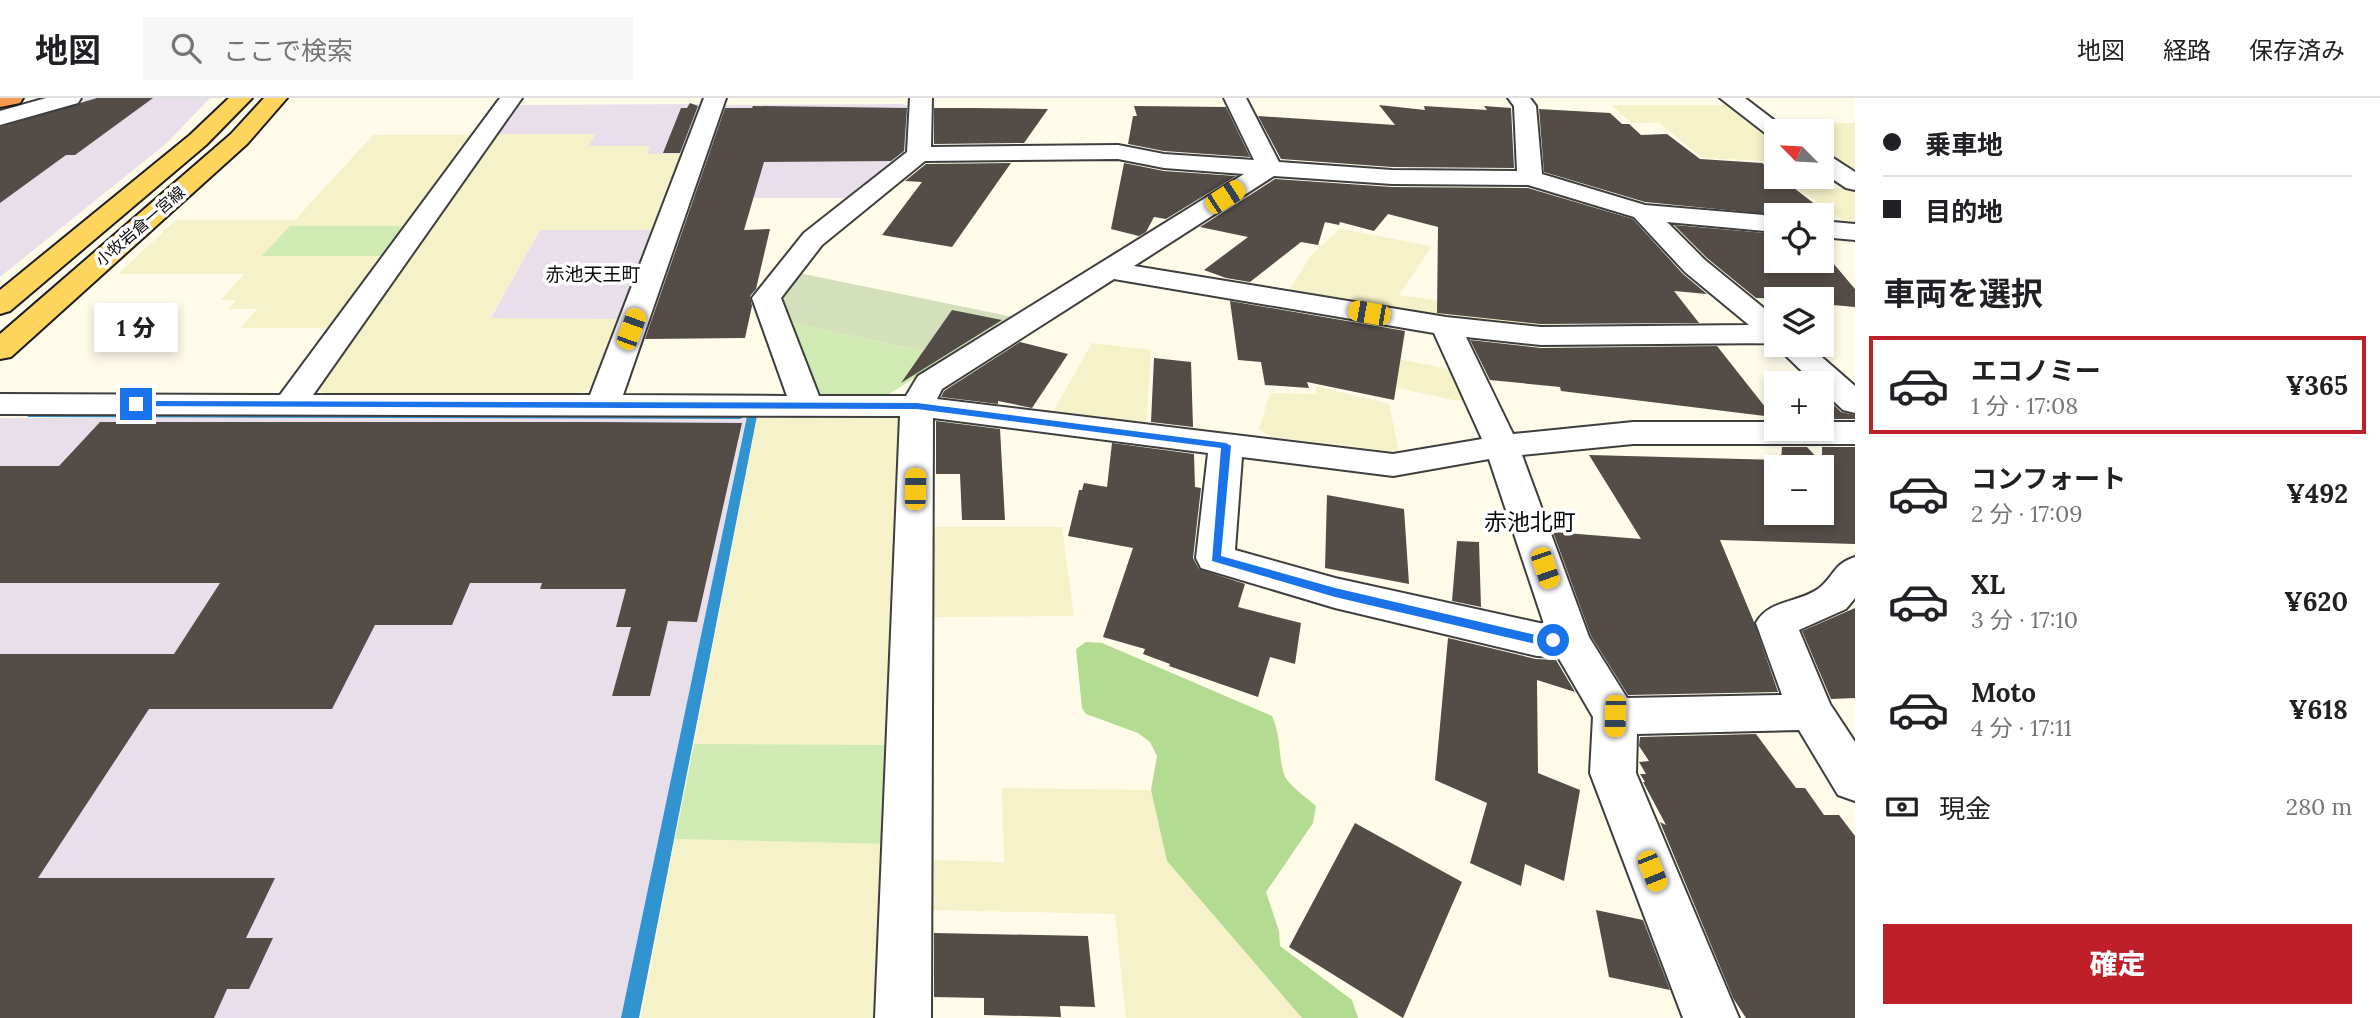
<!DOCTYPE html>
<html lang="ja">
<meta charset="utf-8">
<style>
body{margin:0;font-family:Lora,"Noto Sans JP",serif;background:#f6f6f6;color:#202124;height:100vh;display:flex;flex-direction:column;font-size:26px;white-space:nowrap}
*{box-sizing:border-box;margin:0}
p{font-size:23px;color:#757577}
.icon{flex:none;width:38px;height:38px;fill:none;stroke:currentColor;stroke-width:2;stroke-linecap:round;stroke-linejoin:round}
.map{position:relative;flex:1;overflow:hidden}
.details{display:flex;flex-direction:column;background:#fff;width:525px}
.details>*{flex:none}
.guide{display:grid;align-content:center;height:154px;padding:0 28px;background:#fff}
.needle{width:46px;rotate:294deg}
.fabs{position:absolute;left:1764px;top:21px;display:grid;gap:14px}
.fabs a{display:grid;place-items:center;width:70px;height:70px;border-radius:0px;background:#fff;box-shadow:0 4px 10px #0003;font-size:35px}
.end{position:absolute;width:32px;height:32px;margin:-16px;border:9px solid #1a73e8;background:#fff;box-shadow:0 0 0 4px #fff}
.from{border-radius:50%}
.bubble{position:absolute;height:49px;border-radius:0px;background:#fff;box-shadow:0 4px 10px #0003;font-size:23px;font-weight:800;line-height:49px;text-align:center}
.car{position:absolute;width:21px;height:42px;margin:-21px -10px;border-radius:9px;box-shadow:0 0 5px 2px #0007;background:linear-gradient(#f5c518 24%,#345 0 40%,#f5c518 0 76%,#345 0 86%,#f5c518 0)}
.guide b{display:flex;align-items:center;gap:24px;height:66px;font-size:26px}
.guide b+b{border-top:2px solid #e0e0e0}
.guide i{width:18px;height:18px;background:#202124}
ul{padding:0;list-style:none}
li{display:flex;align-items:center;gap:21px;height:98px;margin:0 14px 10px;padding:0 14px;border:4px solid transparent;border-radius:0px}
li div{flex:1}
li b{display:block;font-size:26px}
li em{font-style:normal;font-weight:800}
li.current{border-color:#be2029}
li>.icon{width:63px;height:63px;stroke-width:1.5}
h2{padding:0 28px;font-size:32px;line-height:84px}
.pay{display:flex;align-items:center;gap:18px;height:77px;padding:0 28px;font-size:26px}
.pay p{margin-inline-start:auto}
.button{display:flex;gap:14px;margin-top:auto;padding:14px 28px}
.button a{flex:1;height:80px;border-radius:0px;background:#be2029;color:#fff;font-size:28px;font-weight:800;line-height:80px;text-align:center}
header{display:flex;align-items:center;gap:42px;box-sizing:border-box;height:98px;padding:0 35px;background:#fff;border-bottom:2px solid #e0e0e0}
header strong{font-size:33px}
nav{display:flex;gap:38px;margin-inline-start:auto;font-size:24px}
.search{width:490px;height:63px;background:#f6f6f6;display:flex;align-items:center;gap:18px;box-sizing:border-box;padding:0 24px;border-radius:0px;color:#757577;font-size:26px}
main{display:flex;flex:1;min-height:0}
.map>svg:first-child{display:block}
</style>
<header>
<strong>地図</strong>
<div class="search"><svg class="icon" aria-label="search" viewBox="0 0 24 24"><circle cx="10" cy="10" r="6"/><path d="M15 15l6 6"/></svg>ここで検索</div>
<nav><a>地図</a><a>経路</a><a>保存済み</a></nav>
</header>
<main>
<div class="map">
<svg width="1855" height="920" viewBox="0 0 1855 920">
<rect width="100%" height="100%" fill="#fffbe9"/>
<path fill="#e9dfeb" d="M88 0H210L167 45 0 179V26Z
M700 6 704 8 686 56H647L649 48H588L594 37 497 36 517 7Z
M903 6 913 10 911 58 856 100H686L719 10 727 7Z
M540 132H656L621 221H490Z
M0 320H746L624 920H0Z"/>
<path fill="#f5f1c9" d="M1611 7H1726L1737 11 1776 38V68H1769L1763 63 1702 60 1659 25H1632Z
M1855 25V79L1822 56V33H1790L1779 26Z
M497 36H595L589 48H650L647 56H686L656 132H540L490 220 621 221 594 288 577 297H325L316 288Z
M373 37H476L407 128H291L264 158H384L330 230H241L257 211H228L236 202H221L244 176H118L176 122H295Z
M1849 90 1855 94V130L1798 91Z
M1340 131 1432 148 1399 197 1548 220 1556 233H1534L1288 194 1312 156Z
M1306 244 1456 272 1468 305 1311 272Z
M1092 245 1151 252 1146 330 1050 319Z
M1315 288 1389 306 1399 354 1272 339 1259 331 1270 295 1317 296Z
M758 316H891L904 323 893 647 694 646Z
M932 429H1062L1074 518 934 519Z
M1002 690 1151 692 1167 763 1302 920H1126L1115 816 930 812 931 762 1004 764Z
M675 741 889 746 883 920H641Z"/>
<path fill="#d0eab3" d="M290 128H407L384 158H262Z
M783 223 950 259 882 300H829L812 295Z
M694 646 893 647 889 746 675 741Z"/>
<path fill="#b3db91" d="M1086 544 1102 545 1272 618C1282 638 1278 670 1287 682 1294 691 1307 700 1316 708L1313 725 1266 794 1279 833 1280 848 1352 902 1358 920H1302L1167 763 1151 692 1157 658 1150 644 1138 635 1086 616 1082 610 1076 551Z"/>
<path fill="#d4e0bb" d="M794 174 1018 220 950 259 783 223 774 200Z"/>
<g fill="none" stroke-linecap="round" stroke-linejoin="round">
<path fill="#3293d1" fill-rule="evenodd" d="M32 314 740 315 745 318 740 321 28 319 27 317Z
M752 315 757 318 639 920H621L747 318Z"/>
</g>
<path fill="#544c47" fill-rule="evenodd" d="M97 0H153L75 57H66L0 105V29Z
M690 5 698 8 680 55H663L681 10H687Z
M1379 7 1425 12 1424 8 1487 12 1484 8 1511 10 1514 70 1392 69 1281 61 1258 18 1395 27Z
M753 8 907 10 904 53 891 63 764 64 744 132 770 131 756 191 750 198 752 208 745 240 645 241 725 10H752Z
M1134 8 1226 9 1250 59 1164 53 1128 46 1133 18H1137Z
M934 10H971L1048 11 1024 45 934 46Z
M1539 11 1610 15 1622 26H1629L1641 37 1667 36 1700 61 1762 65 1834 121H1822V117H1778L1645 104 1544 74Z
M1011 65 952 149 882 137 922 84 905 83 926 66Z
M1124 65 1164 73 1236 78 1166 121 1154 119 1146 134 1139 138 1111 131Z
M1275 81 1392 89 1528 90 1633 121 1683 176 1707 196 1674 193 1699 225 1541 226 1437 215 1438 129 1388 116 1374 133 1340 124 1339 127 1325 124 1318 147 1301 144 1250 184 1226 180 1204 172 1248 139 1200 129Z
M1674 127 1776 136V163H1822V152L1855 191V209L1822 206V201L1756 200 1707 160Z
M1230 203 1405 233 1394 302 1307 284 1309 290 1265 287 1261 264 1238 262Z
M952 212 1002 222 901 285Z
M1470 242 1541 250 1717 248 1773 319 1561 293 1560 289 1490 282Z
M1020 244 1068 256 1032 310 998 303V306L941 299 944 293Z
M1154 260 1191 264 1193 329 1151 324Z
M1822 295 1841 314 1855 317V321H1822Z
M936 323 1000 331 1005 422H962L960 376H936Z
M100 324H597L742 325 697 524 668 523 650 598H612L631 529H616L626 491H540L542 485H470L452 527H375L332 611H149L38 780H275L246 840H273L249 891H227L214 920H0V556H174L220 485H0V368H59Z
M1112 345 1194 356 1195 389 1201 390 1193 460 1199 471 1245 486 1238 509 1301 525 1295 566 1270 559 1258 599 1169 568 1170 566 1143 556 1145 551 1103 539 1133 450 1068 438 1079 392H1082L1084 385 1107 389Z
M1782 349H1807L1822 365V349H1855V446L1720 442 1754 524 1778 594 1628 597 1591 538 1553 434 1641 441 1589 357 1781 362ZM1776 369H1822V415H1776Z
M1327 397 1404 411 1409 486 1325 470Z
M1457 443 1479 444 1481 509 1452 503Z
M1855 510V600L1831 601 1802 533Z
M1448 540 1536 561 1556 562 1575 594 1537 582 1538 675 1580 692 1564 783 1525 766 1521 788 1470 765 1487 705 1435 682Z
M1756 636 1796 690H1805L1824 717H1839L1855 738V920H1746L1733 900 1660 724 1666 727 1643 684H1645L1640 676H1646L1639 664 1649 663 1639 648 1640 639Z
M1355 725 1462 784 1403 920 1289 849Z
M1596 812 1643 822 1670 892 1609 879Z
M934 835 1088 838 1095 909 1060 908 1061 919 984 917V900L934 899Z"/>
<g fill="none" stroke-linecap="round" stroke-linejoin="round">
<defs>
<path id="minor" d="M46 0H81L78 5 0 27V13Z
M500 0H522L313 297H590L704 0H726L623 297 787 298 752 200 804 135 907 54 910 0H932L931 49 1118 47 1164 56 1254 62 1224 0H1246L1279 64 1392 72 1517 73 1514 8 1508 0H1530L1536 8 1542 76 1645 107 1776 118V134L1667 124 1705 162 1776 220V247H1808L1855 288V315L1843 312 1822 292V285H1814L1775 247 1776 245 1541 247 1466 239 1513 336 1633 324H1776V331H1822V324H1855V346H1633L1522 357 1589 539 1627 600 1782 597 1756 525C1768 502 1798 505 1818 491 1834 479 1833 466 1855 459V500L1846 511 1799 532 1830 606 1855 644V703L1838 697 1799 632 1637 636 1636 675 1739 920H1683L1590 675 1593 619 1558 559 1537 558 1335 510 1201 470 1196 460 1208 355 933 320 931 920H875L900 318 0 316V296L280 297ZM1118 61 1164 70 1244 76 918 278 906 298H819L781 200 822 147 925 63ZM1274 78 1392 86 1528 87 1634 119 1685 174 1749 227 1541 229 1446 219 1134 168ZM1114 181 1434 235 1482 341 1393 356 937 301 942 291ZM1242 359 1393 378 1489 361 1544 526 1335 480 1235 452Z
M1720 0H1745L1788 33H1776V40L1769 38Z
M1822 56 1830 58 1855 74V92L1846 90 1822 74Z
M1822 123 1855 126V142L1822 139Z"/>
<path id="major" d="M229 0H252L206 47 10 213 0 216V192L190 37Z
M264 0H287L247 46 11 259 0 261V236L231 36Z"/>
<path id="highway" d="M0 0H23L20 5 0 9Z"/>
</defs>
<use href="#minor" stroke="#3e3e3e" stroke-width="4"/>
<use href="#major" stroke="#1c1c1c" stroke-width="4"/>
<use href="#highway" stroke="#1c1c1c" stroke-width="4"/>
<use href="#minor" fill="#fff" fill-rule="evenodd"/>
<use href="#major" fill="#fdd45c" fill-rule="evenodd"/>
<use href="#highway" fill="#f99a4e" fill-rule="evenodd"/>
</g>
<path fill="#1a73e8" d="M136 303 917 305 1226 345 1231 348 1221 458 1335 490 1536 537 1553 538 1560 542 1553 547 1536 546 1335 499 1212 463 1221 350 917 311 133 308V304Z"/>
<g text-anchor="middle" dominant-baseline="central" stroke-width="7" stroke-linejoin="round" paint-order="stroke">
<g font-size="16" fill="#0b0b0b" stroke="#fff">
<text transform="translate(140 128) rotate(-41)">小牧岩倉一宮線</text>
</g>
<g font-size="19" fill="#0b0b0b" stroke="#fff">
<text x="593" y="176">赤池天王町</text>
</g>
<g font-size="23" fill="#0b0b0b" stroke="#fff">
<text x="1530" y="423">赤池北町</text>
</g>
</g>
</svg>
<div class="fabs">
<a><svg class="needle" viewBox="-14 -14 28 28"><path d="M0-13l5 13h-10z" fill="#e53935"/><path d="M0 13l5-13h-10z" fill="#757577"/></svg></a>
<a><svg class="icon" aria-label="locate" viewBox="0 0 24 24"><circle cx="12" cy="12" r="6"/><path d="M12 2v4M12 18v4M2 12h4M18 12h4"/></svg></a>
<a><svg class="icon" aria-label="layers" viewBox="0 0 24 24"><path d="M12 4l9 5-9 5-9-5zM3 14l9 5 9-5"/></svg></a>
<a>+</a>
<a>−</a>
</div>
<i class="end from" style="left:1553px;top:542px"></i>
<i class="end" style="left:136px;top:306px"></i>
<div class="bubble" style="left:94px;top:205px;width:84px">1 分</div>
<i class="car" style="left:1225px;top:99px;rotate:57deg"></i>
<i class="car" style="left:1369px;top:215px;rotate:280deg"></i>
<i class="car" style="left:631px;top:231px;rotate:20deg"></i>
<i class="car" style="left:915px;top:391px;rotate:1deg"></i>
<i class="car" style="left:1545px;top:470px;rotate:161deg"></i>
<i class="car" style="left:1615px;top:618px;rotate:182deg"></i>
<i class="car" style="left:1652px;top:773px;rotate:158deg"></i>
</div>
<section class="details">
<div class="guide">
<b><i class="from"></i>乗車地</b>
<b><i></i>目的地</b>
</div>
<h2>車両を選択</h2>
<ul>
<li class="current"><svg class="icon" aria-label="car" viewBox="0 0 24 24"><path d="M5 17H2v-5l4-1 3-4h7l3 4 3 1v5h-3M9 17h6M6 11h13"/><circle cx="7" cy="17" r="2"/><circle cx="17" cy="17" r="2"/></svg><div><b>エコノミー</b><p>1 分 · 17:08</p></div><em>¥365</em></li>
<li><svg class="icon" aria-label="car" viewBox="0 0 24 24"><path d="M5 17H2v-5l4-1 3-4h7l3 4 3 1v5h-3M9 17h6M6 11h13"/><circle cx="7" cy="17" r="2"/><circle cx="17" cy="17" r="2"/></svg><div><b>コンフォート</b><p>2 分 · 17:09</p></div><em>¥492</em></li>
<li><svg class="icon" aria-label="car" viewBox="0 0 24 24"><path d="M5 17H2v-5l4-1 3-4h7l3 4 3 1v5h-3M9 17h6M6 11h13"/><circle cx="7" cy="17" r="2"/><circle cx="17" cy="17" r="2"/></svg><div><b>XL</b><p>3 分 · 17:10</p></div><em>¥620</em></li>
<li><svg class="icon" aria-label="car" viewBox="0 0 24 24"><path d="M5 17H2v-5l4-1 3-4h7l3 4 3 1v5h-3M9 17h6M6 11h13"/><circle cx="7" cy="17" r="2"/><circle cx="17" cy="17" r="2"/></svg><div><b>Moto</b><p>4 分 · 17:11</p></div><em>¥618</em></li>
</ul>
<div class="pay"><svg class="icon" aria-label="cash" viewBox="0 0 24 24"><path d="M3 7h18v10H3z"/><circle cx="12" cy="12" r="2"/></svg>現金<p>280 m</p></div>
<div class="button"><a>確定</a></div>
</section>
</main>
